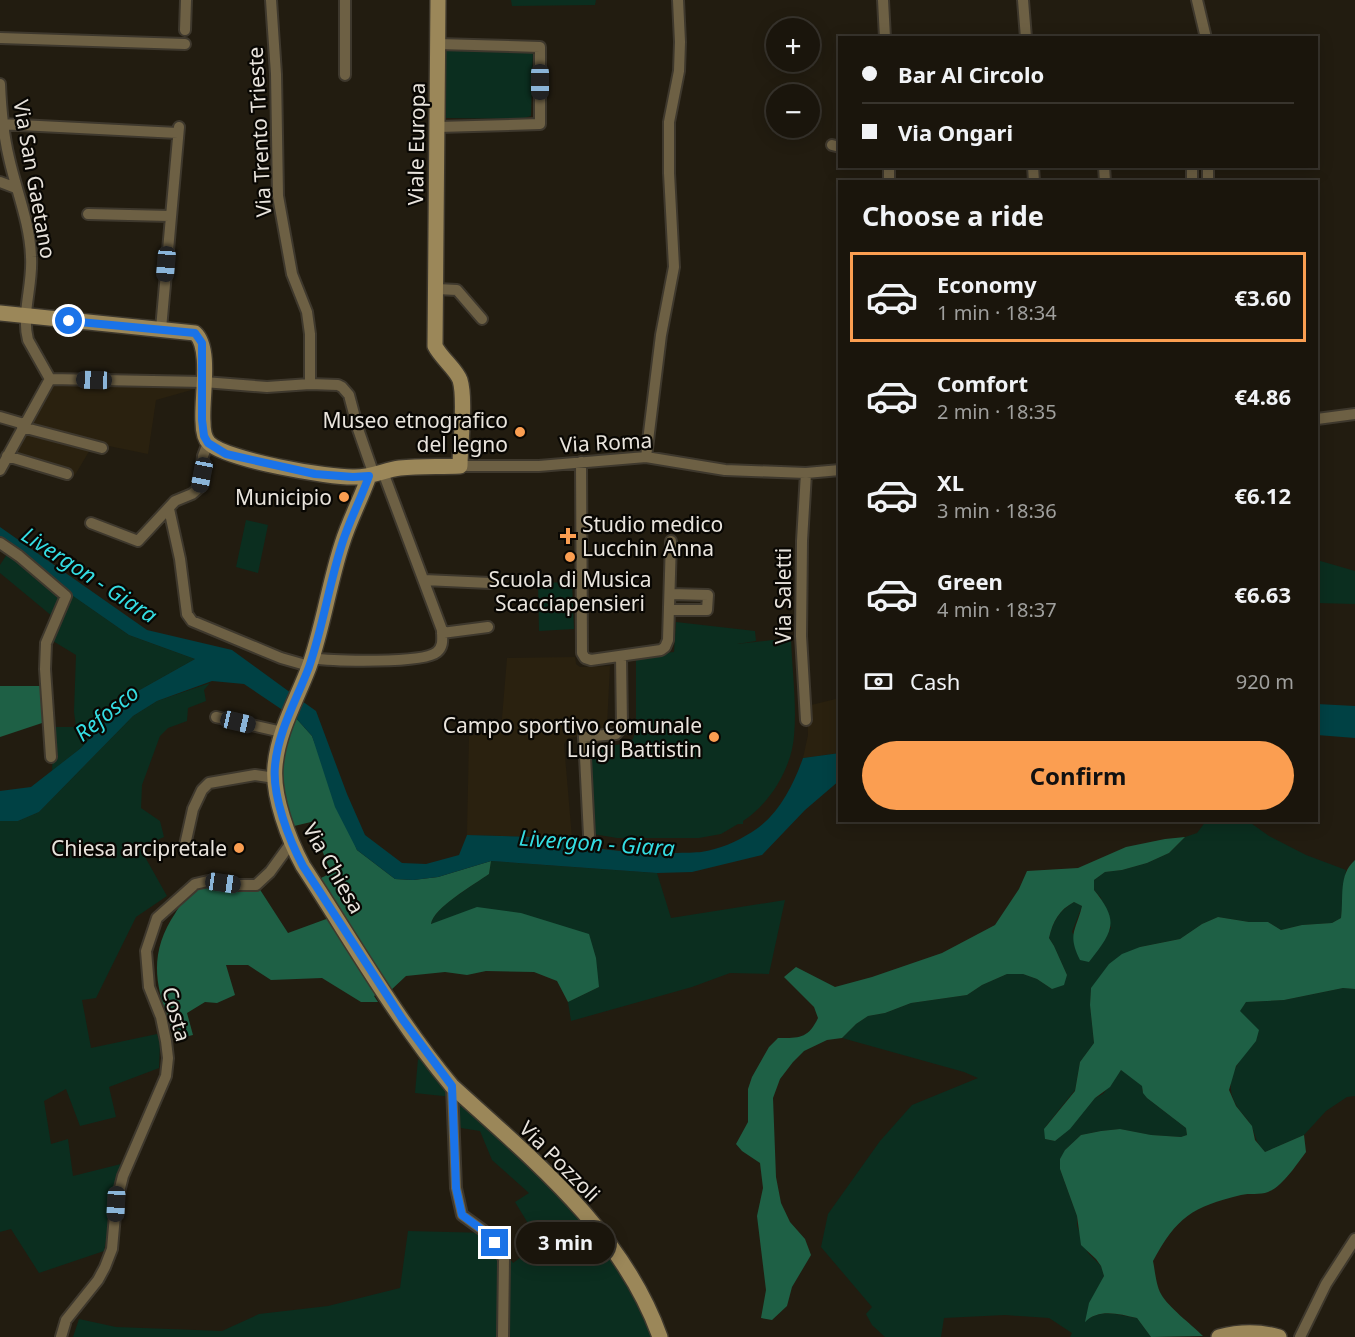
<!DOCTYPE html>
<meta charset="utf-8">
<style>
body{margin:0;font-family:"Noto Sans",sans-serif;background:#27221a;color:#f1f3f6;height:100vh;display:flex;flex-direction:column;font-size:22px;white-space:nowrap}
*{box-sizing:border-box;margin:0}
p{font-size:20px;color:#9f9f9d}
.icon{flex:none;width:33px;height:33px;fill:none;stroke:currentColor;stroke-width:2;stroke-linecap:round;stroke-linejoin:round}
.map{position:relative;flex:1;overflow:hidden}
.details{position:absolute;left:838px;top:180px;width:480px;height:642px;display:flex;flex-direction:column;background:#1a150c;border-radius:0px;box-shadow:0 3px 15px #0003,0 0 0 2px #38342d}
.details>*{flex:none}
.top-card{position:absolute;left:838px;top:36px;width:480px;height:132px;border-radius:0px;box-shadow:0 3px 15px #0003,0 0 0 2px #38342d;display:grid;align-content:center;height:132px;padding:0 24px;background:#1a150c}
.controls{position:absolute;left:766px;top:18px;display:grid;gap:12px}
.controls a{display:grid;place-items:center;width:54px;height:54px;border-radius:50%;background:#1a150c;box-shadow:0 3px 15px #0003,0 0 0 2px #38342d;font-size:30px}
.end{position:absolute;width:27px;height:27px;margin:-14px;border:8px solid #1a73e8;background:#fff;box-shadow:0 0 0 3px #fff}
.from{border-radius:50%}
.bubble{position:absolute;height:42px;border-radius:21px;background:#1a150c;box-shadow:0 3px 15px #0003,0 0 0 2px #38342d;font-size:20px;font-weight:700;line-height:42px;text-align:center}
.car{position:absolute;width:18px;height:36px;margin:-18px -9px;border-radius:8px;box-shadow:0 0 4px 2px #0007;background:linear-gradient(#222 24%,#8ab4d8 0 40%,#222 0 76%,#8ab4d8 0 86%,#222 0)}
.top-card b{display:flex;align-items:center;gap:21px;height:57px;font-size:22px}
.top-card b+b{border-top:2px solid #38342d}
.top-card i{width:15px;height:15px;background:#f1f3f6}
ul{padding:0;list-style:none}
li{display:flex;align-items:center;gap:18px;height:90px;margin:0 12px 9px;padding:0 12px;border:3px solid transparent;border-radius:0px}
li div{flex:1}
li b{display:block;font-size:22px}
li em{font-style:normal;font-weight:700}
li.active{border-color:#fb9e51}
li>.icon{width:54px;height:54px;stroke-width:1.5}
h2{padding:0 24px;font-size:27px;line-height:72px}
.pay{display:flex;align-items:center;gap:15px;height:66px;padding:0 24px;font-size:22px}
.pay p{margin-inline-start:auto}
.button{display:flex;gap:12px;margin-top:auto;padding:12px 24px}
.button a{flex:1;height:69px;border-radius:36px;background:#fb9e51;color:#111;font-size:24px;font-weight:700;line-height:69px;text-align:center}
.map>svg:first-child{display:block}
</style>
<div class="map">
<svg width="1355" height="1337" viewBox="0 0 1355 1337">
<rect width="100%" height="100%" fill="#221c10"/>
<path fill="#2a210f" d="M54 381 196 382 195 389 156 400 148 454 94 443 75 475 10 457Z
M575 657 576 664 580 667 610 666 607 726 599 734 568 738 564 744 572 838 467 835 469 736 501 730 507 658Z
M840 698V753L803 758 808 735 807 706Z"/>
<path fill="#0b2e1f" d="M511 0H596L595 5 512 6Z
M446 49H533L531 116 521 119 445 118Z
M246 520 268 525 258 573 236 567Z
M9 551 129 635 195 659 129 696 81 748 52 771 54 727H76L74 712 76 655 53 641 58 621 0 573V565Z
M1317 560 1355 571V604L1317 603Z
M572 582 574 629 539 631 538 583Z
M676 622 755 631 756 641 737 644 791 638C792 670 797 705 794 736 792 767 770 804 743 821V824H738L721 834 699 838H617L593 834 590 748 624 744 633 739 636 729V656L674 652Z
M210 683 204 690 206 701 188 708 187 721 168 728 160 736 142 785 141 808 160 821 164 837 140 848 167 896 136 917 96 998 82 1000 91 1048 157 1034 160 1043 159 1068 109 1087 116 1117 80 1126 66 1089 44 1101 51 1144 68 1139 73 1176 121 1164 104 1251 39 1273 11 1229 0 1232V821H18L39 812 133 716 157 701Z
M1206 821H1248L1269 836 1306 855 1346 870C1343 886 1343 902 1341 918L1332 923 1302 925 1281 930 1268 922H1249L1218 917 1202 924 1180 939 1140 947 1091 988 1090 1005 1094 1043 1080 1062 1075 1090 1046 1126 1045 1139 1055 1141 1070 1128 1095 1098 1103 1094 1121 1070 1143 1086 1142 1090 1147 1098 1186 1128 1187 1135 1181 1137 1150 1135 1120 1129 1101 1131 1081 1135 1065 1150 1060 1169 1077 1216V1226L1088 1253 1101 1266 1104 1276 1086 1321C1100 1308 1120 1315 1137 1318L1151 1337H1070L1072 1333 1049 1318 1005 1315 944 1318 941 1337H885L872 1325 866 1314 872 1307 821 1247 828 1214 880 1141 912 1105 978 1078 964 1072 842 1038 856 1024 868 1016 885 1013 911 1003 967 995 982 985 1007 974H1023L1037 979 1052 989 1067 975 1054 946 1049 938C1053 921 1059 911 1074 902L1082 906 1072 932 1089 962 1111 928 1101 898 1094 890V880L1105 872 1122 870 1147 863 1169 853 1185 837 1197 833Z
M491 861 657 873 671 918 785 900 769 974 730 973 692 987 571 1021 568 1002 599 987 521 913 506 912 431 924C434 907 474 885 489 874Z
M1343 988 1355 989V1096L1347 1097 1326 1111 1304 1135 1265 1152C1255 1141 1257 1140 1252 1127 1249 1120 1242 1114 1238 1108 1225 1088 1231 1072 1244 1055L1239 1011 1246 1002 1284 1000Z
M418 1059 437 1068 586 1212 661 1337H73L79 1319 116 1327 222 1331 259 1314 328 1306 400 1288 408 1231 489 1233 513 1263 540 1243 515 1202 529 1193 492 1160 480 1131 461 1128 452 1097 415 1093Z"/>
<path fill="#1e6045" d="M0 686H42V723L0 737Z
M295 717 312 736 357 850 395 879 413 880 438 877 491 861 489 874C475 884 433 908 431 924L477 907 521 913 589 934 596 958 599 987 568 1002 557 981 534 972 486 971 467 975 445 972 406 976 390 991 388 988 374 996 378 1002H361L322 978 271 980 248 965H226L235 995 217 1003 205 1002 187 1013 193 1035 176 1039C157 992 145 958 176 912 182 902 195 888 206 885 219 881 244 885 257 885L288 933 329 918 307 885 331 873 311 822 290 827 276 770Z
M1185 837 1169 853 1147 863 1122 870 1105 872 1094 880V890C1120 922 1113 931 1089 962L1080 960C1067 934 1076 931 1082 906L1074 902C1059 910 1053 921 1049 938L1054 946 1067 975 1064 985 1052 989 1037 979 1023 974H1007L982 985 967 995 911 1003 885 1013 868 1016 856 1024 842 1038 827 1040 804 1051 793 1062 780 1079 773 1098 776 1177 781 1203 790 1222 805 1239 811 1255 792 1287 787 1306 772 1320 761 1318 766 1290 757 1216 763 1188 760 1163 742 1151 736 1144 748 1122V1089L752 1077 769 1047 778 1038C799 1038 808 1039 818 1018L814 1007 784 977 796 967 835 987 872 977 942 953 995 925 1019 889 1027 871 1078 868 1126 847 1165 839Z
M1355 860V989L1343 988 1284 1000 1246 1002 1240 1011 1259 1030 1256 1041 1236 1066 1229 1090 1236 1106 1252 1126 1255 1140 1265 1152 1304 1135 1306 1152C1297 1164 1282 1187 1268 1192 1260 1195 1249 1193 1241 1195 1192 1207 1177 1217 1153 1261 1155 1271 1156 1285 1161 1294 1168 1307 1191 1324 1203 1336L1151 1337 1137 1318C1119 1314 1099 1308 1085 1322L1089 1303 1104 1276 1101 1266 1096 1259 1081 1245 1077 1216 1060 1169V1159L1065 1150 1081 1135 1101 1131 1120 1129 1151 1135 1181 1137 1187 1135 1186 1128 1147 1098 1143 1093 1142 1086 1121 1070 1110 1087 1095 1098 1070 1129 1055 1141 1045 1139 1044 1129 1075 1091 1080 1062 1094 1043 1090 1005 1091 988 1109 964 1122 954 1140 947 1180 939 1202 924 1218 917 1249 922H1268L1281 930 1302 925 1332 923 1341 918C1344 897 1338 875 1355 860Z"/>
<path fill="#004144" d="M0 527 147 630 232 650 291 693 284 711 244 684 212 681 157 701 133 716 39 812 18 821H0V791L31 787 81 748 129 696 195 659 129 635 0 545Z
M302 701 316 711 347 794 365 835 402 863 426 864 459 855 467 835 572 838C579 854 682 854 701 852 720 849 736 842 752 832 778 816 793 786 803 758L840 753V780L805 810 762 855 692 872 657 873 491 861 438 877 413 880 395 879 357 850 335 807 312 736 295 717Z
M1317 704 1355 706V738L1317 735Z"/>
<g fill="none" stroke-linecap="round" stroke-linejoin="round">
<defs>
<path id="street" d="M271 0 276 74 278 196 292 274 307 312 310 334V384L338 385 342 387 349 395 358 429 374 475
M345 0V75
M883 0 885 38
M1023 0 1026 38
M1197 0 1206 38
M185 30 186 0
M0 38 185 44
M438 44 540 47V124L438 127
M0 84C1 109 3 133 9 158 16 190 30 223 31 257 33 285 21 313 28 340L50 379
M0 124 178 133
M832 145 840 147
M889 166V182
M1033 166 1034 182
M1104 166 1105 182
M1192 166V182
M0 182 16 188
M1208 182V166
M88 214 170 216
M437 289 457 290 482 319
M161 329 179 127
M50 379 204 382 267 387 310 384
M0 417 24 424
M1317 419 1355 414
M22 427 102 448
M7 456 67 474
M646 457 661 335 674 267 669 173V122L679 71 680 42 678 0
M581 462 582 653 585 658 591 660 661 650 665 647 668 640 671 541
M460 466H539L646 457 725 470 806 473 840 470
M0 470 50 379
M169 509 180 559 187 614 192 621 281 658 309 666
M91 523 138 541 175 501 192 494 200 487 203 456 208 443
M0 543 19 556 66 596 46 643 45 669 51 757
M424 580 490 583
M670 610H707L708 595 670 594
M442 633 488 627
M311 658C332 661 423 664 437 652 444 646 442 638 442 630L383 472
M216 717 282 732
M806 720 801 636 802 541 806 473
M589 835 584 737 616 734 622 727 621 656
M185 845 193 809 202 790 209 783 255 775 275 778
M452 1086 456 1188 462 1215 484 1231 495 1243 504 1259 503 1337
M61 1337 66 1320 98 1280 105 1267 112 1249 116 1204 123 1176 166 1076 168 1058 166 1041 161 1017 149 987 146 951 157 918 195 884 208 881 238 885H256L270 872 291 843
M1300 1337 1326 1284 1355 1239"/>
<path id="secondary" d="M0 313 195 333C212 348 201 400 203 422 203 430 204 438 209 443 226 460 330 478 355 477 371 477 385 470 400 468 420 466 440 467 460 466 460 445 466 399 460 380 456 369 441 358 435 346L438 0
M369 476C361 499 349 521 342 544 329 584 323 627 309 667 297 699 278 731 275 766 272 796 289 840 303 866 351 939 396 1019 452 1086 532 1159 623 1232 660 1337
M1219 1337C1238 1332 1259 1331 1279 1337"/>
</defs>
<use href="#street" stroke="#3e382d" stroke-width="14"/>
<use href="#secondary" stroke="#3e382d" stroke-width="18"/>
<use href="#street" stroke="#6d6044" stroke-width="10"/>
<use href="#secondary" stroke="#9b8759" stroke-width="15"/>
</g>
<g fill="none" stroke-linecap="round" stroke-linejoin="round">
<path stroke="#1a73e8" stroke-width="8" d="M69 321 195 333 202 343V420L204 436 208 443 226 454 315 474 353 477 369 476C361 499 349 521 342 544 329 584 323 627 309 667 297 699 278 731 275 766 272 796 289 840 303 866L403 1020 452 1086 456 1188 462 1215 484 1231 495 1243"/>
</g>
<g fill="#fb9e51" stroke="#090703" stroke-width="2">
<circle cx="520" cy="432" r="6"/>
<circle cx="344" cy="497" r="6"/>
<path d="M565 527h6v6h6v6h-6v6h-6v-6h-6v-6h6z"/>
<circle cx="570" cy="557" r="6"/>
<circle cx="714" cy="737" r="6"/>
<circle cx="239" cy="848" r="6"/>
</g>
<g text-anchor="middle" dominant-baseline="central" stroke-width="4.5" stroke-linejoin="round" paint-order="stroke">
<g font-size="21" fill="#e9e4dd" stroke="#090703">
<text transform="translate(259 132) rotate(-93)">Via Trento Trieste</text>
<text transform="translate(416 144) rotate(-89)">Viale Europa</text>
<text transform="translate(35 179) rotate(80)">Via San Gaetano</text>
<text transform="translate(606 442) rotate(-3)">Via Roma</text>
<text transform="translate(783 596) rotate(-90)">Via Saletti</text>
<text transform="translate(334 868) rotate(60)">Via Chiesa</text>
<text transform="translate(177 1014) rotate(75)">Costa</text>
<text transform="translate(560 1161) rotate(45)">Via Pozzoli</text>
</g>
<g font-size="21" fill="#e9e4dd" stroke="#090703" text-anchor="end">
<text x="508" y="420">Museo etnografico<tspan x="508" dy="24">del legno</tspan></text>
<text x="332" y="497">Municipio</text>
<text x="582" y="524" text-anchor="start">Studio medico<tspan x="582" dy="24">Lucchin Anna</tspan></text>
<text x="570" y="579" text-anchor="middle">Scuola di Musica<tspan x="570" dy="24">Scacciapensieri</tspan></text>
<text x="702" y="725">Campo sportivo comunale<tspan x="702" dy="24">Luigi Battistin</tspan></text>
<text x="227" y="848">Chiesa arcipretale</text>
</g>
<g font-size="22" font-style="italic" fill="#34dce2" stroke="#090703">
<text transform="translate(90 574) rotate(33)">Livergon - Giara</text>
<text transform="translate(106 712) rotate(-39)">Refosco</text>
<text transform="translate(597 842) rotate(4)">Livergon - Giara</text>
</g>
</g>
</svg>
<div class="controls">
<a>+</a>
<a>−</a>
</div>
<i class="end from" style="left:69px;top:321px"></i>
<i class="end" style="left:495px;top:1243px"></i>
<div class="bubble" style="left:516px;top:1222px;width:99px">3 min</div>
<i class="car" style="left:540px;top:82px;rotate:180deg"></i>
<i class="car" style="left:166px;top:264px;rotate:185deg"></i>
<i class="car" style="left:94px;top:380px;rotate:272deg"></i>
<i class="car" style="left:202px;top:475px;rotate:191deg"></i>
<i class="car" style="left:238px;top:722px;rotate:103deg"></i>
<i class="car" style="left:223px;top:883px;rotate:98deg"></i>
<i class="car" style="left:116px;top:1204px;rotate:183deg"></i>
<div class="top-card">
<b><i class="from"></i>Bar Al Circolo</b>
<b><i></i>Via Ongari</b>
</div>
<section class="details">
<h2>Choose a ride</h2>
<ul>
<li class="active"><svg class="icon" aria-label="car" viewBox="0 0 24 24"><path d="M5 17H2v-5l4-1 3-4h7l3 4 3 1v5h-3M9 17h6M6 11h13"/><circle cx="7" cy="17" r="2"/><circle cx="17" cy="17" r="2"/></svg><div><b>Economy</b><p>1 min · 18:34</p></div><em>€3.60</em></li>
<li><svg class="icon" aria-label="car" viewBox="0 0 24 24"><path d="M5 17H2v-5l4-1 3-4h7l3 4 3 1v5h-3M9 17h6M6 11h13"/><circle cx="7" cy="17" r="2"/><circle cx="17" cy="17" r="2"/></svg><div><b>Comfort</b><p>2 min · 18:35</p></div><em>€4.86</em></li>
<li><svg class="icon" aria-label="car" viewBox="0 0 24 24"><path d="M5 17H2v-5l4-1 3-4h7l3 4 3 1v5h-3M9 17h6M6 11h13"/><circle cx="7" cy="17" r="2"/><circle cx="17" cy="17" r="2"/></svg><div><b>XL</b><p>3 min · 18:36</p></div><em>€6.12</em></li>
<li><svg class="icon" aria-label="car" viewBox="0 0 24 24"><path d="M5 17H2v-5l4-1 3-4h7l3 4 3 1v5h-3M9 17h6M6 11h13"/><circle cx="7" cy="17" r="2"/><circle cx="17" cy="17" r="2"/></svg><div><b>Green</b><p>4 min · 18:37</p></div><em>€6.63</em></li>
</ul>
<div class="pay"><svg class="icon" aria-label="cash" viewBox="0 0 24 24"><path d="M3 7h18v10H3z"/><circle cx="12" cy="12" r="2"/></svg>Cash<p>920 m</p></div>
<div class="button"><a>Confirm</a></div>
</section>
</div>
